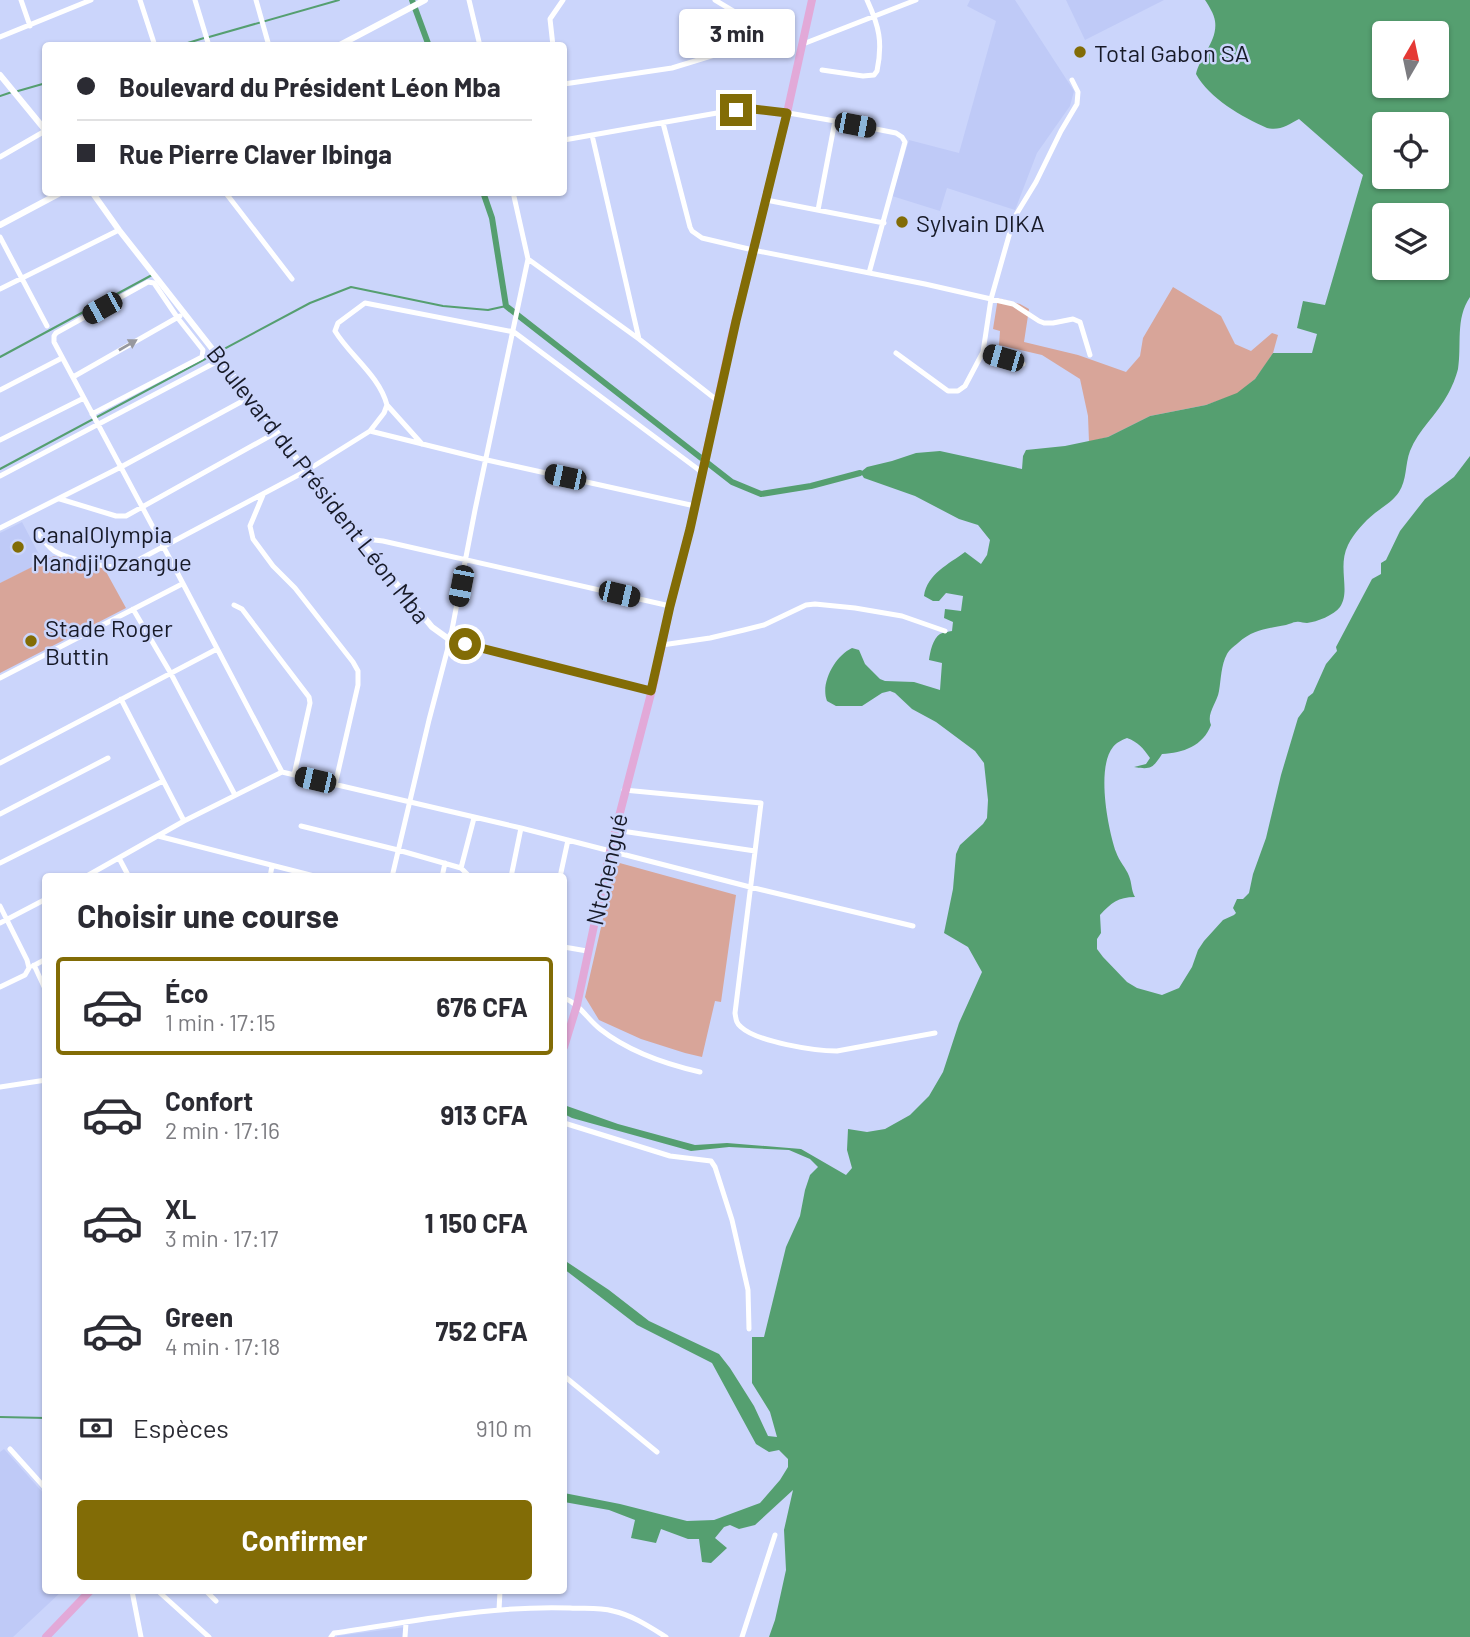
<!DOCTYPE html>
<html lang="fr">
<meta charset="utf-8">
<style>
body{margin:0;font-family:Barlow,sans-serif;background:#f2f2f3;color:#2b2b33;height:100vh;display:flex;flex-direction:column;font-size:26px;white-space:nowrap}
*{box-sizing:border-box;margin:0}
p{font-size:23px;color:#7c7c81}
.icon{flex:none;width:38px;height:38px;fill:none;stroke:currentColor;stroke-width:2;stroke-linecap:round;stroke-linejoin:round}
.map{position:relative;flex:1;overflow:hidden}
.drawer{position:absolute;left:42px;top:873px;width:525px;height:721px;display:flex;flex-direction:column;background:#fff;border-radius:7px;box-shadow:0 2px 5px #0004}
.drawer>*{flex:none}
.hud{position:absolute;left:42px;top:42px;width:525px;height:154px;border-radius:7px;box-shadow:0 2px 5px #0004;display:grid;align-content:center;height:154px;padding:0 35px;background:#fff}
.needle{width:46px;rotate:9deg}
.tools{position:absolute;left:1372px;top:21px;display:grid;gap:14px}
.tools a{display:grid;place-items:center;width:77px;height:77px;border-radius:7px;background:#fff;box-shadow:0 2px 5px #0004;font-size:35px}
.end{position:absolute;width:32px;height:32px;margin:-16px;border:9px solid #826c06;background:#fff;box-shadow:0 0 0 4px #fff}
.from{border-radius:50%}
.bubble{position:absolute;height:49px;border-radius:7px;background:#fff;box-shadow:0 2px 5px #0004;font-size:23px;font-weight:700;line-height:49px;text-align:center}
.car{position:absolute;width:21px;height:42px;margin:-21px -10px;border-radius:9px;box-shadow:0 0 5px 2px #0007;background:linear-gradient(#222 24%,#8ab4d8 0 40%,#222 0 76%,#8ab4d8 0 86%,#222 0)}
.hud b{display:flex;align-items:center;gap:24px;height:66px;font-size:26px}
.hud b+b{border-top:2px solid #e1e1e2}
.hud i{width:18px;height:18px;background:#2b2b33}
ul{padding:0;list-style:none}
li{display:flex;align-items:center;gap:21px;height:98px;margin:0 14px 10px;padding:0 21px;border:4px solid transparent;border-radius:7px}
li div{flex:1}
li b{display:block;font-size:26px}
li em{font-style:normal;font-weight:700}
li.selected{border-color:#826c06}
li>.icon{width:63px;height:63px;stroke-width:1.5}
h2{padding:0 35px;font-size:32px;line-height:84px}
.pay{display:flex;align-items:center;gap:18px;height:77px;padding:0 35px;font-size:26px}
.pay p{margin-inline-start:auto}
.action{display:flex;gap:14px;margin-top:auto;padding:14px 35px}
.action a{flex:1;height:80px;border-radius:7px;background:#826c06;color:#fff;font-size:28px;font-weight:700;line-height:80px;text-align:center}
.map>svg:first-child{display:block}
</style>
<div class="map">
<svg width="1470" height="1637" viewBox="0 0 1470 1637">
<rect width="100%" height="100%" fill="#cbd5fb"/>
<path fill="#bfcaf7" d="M970 0H1015L1074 91 1070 106 1037 153 1015 210 947 188 940 211 892 196 909 140 959 153 996 21 967 6Z
M1066 0H1164L1085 40Z
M22 522 43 562 0 583V533Z
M4 1449 45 1495 46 1591H62L13 1637H0V1452Z
M406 1627 405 1637H337V1636Z"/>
<path fill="#d8a599" d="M1173 287 1221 316 1235 344 1251 351 1272 333 1278 335 1273 353 1266 364 1255 379 1237 394 1206 405 1150 416 1108 437 1089 442 1088 416 1080 379 1042 355 999 345 1000 331 993 329 998 298 1020 304 1029 309 1024 342 1078 355 1126 372 1140 356 1143 338Z
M54 556 104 568 126 608 0 673V583Z
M616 862 736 895 721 1002 715 1001 702 1057 685 1053 641 1039 599 1020 585 997Z"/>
<path fill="#559f70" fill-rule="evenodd" d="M1205 0H1470V297C1455 319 1462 345 1458 369 1456 377 1452 387 1448 394 1437 415 1418 430 1410 451 1405 464 1407 480 1399 492 1393 501 1383 507 1375 513 1364 522 1354 533 1348 545 1337 567 1351 591 1340 607 1334 615 1317 622 1307 623 1303 623 1300 621 1296 622 1293 622 1290 624 1286 625 1266 629 1254 629 1238 643 1233 647 1230 649 1227 654 1221 665 1221 679 1219 691 1217 703 1206 714 1211 725 1203 746 1183 753 1162 754 1153 768 1151 770 1134 767L1146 764 1150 758C1143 748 1138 742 1127 738 1122 740 1117 742 1113 747 1096 768 1108 829 1116 852 1119 861 1126 868 1129 876 1132 883 1131 890 1135 897 1118 897 1111 903 1100 915L1101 933 1097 939V949L1103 957 1127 982 1137 988 1162 995 1179 988 1192 967 1198 950 1204 941 1223 920 1234 915 1236 913 1233 908 1237 899H1243L1249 893 1253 874 1266 838 1281 775 1298 718 1304 710 1308 697 1313 693 1326 664 1337 651 1336 647 1372 579 1381 574V563L1386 560 1400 531 1425 499 1454 477 1470 456V1637H769L775 1620 786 1570 784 1530 793 1490 755 1525 739 1529 730 1525 724 1527 715 1538 727 1548 711 1563 702 1562 699 1539H688L661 1529 656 1543 631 1538 635 1520 609 1510 564 1502V1493L620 1504 687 1521 714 1520 760 1503 780 1480 788 1467V1459L779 1450 769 1452 756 1444 712 1363 637 1325 564 1269V1260L609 1290 649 1321 719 1354 730 1368 754 1406 768 1436 777 1437 770 1412 752 1383V1337H764L786 1247 800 1216 805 1190 810 1175 818 1167 810 1159 789 1150 729 1147 691 1151 572 1118 564 1114V1105L618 1124 695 1145 727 1143 801 1149 846 1175 852 1168 847 1150 848 1129 867 1132 885 1129 910 1115 929 1096 943 1072 959 1023 982 972 968 947 944 933 953 889 956 854 960 845 983 824 987 818 988 800 984 763 975 751 936 722 912 709 895 693 890 691 882 693 862 706H836L827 701C820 683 835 656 852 648L859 650 865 664 880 679 885 681 914 682 940 690 942 663 929 660C930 652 933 638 940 634 944 632 948 632 952 631L953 622 944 618 945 609 961 611 963 596 946 593 939 601H933L924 596C927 574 949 564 965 552L981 564 987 555 990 540 978 525 959 519 915 496 864 478 862 475V471L867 467 892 461 916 453 940 451 1022 469 1023 456 1026 450 1065 446 1108 437 1150 416 1206 405 1237 393 1255 379 1273 353H1312L1317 334 1297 328 1303 301 1325 305 1363 175 1299 119C1288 125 1280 131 1267 128 1242 117 1209 98 1196 74 1200 56 1218 41 1215 21 1214 14 1209 6 1205 0ZM1384 33H1437V86H1384ZM1384 124H1437V177H1384ZM1384 215H1437V268H1384Z"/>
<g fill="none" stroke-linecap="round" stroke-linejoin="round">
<path stroke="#559f70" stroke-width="2" d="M209 37 339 0
M178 46 204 38
M18 91 46 83
M0 96 12 92
M0 357 152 275
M0 469 310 303 351 287 443 306 488 310 506 306
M0 1417 46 1418"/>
<path stroke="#559f70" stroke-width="6" d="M412 0 429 46
M483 192 492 218 506 306 732 482 761 494 811 486 860 473"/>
<path stroke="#fff" stroke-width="5" d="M21 0 30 26
M140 0 155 46
M195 0 209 46
M256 0 269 46
M469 0 480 46
M715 0 765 30 767 35V39
M0 37 91 0
M803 44 916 0
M553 46 550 19 563 0
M822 70 863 76 874 75 877 71C883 42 879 26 867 0
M564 84 672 68 767 39 780 44
M663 123 690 227 692 231 702 238 753 250 925 284 1013 304 1039 321 1044 323H1053L1073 319 1080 322 1090 355
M592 135 639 339
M564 140 717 113 753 109 771 110 835 121 896 133 902 137 905 142 869 273
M0 157 45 131
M225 192 292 279
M766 200 884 223
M818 210 835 121
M0 237 47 326
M528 259 639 339 718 401
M0 289 119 230
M983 352 1023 364
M896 353 948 391H958L965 386 983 352 991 299 1014 218 1036 182 1061 131 1077 104 1078 92 1072 80
M73 377 180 316
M0 390 62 358
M92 414 202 357 203 350 177 317 154 283 148 282 56 333 54 336V342C131 485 207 628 282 772
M370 431 487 460 695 506
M0 440 84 398
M422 444 387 405C379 375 350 356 335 331L338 323 365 303 514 332 703 473
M0 476 220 360
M263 495 250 526 253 539 273 566 295 588 353 662 358 671V685L335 785
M60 499 116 516H126L277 432
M0 528 121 467 250 397
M36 530C41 537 47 546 54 551 67 559 110 569 125 567L306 471 370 431 384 413 387 405
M360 540 366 539 383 541 670 606
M234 605 242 609 309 697 310 703 294 775
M133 609 170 672 235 795
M662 645 710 638 744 630 764 625 806 605 815 604 855 608 902 616 945 631
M0 678 182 584
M121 699 184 821
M0 763 217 649
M624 790 761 803 735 1013C736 1019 736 1023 741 1027 757 1042 815 1051 837 1051L935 1033
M0 814 108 758
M301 826 398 850 461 868 470 877
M615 830 755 851
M158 836 318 877
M119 858 129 877
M0 863 163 781
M461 868 474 818
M85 877 184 821 282 772 521 828 750 887 913 926
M270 877 272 866
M392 877 429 720 450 640 475 510 528 259 513 192
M442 877 445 863
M511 877 521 828
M560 877 568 840
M0 906 27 960 29 968 25 975 0 987
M0 923 46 899
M564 947 587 951
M34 965 46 991
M33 966 46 959
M564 998C580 1004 587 1019 600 1029 629 1052 665 1064 700 1072
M0 1087 46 1080
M564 1123 670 1156 711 1161 715 1167 732 1220 748 1290 749 1329
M564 1376 657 1452
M10 1449 46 1489
M132 1591 141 1637
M158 1591 209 1637
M206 1591 216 1601
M499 1610 500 1591
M331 1637 334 1633C412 1622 491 1605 570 1608 584 1609 599 1607 613 1611 632 1615 650 1627 666 1637
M405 1637 406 1623
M742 1637 775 1535"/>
<path stroke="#fff" stroke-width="6" d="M338 46 425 0
M0 75 46 131
M92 192 119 230 250 397 335 509 432 627 450 640 465 644 651 691
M0 225 62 192"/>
<path stroke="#e2a9d8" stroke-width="8" d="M564 1047 577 1005 610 851 654 682 670 606 690 529 731 339 787 113 812 0
M46 1637 90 1591"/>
</g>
<defs><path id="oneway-solid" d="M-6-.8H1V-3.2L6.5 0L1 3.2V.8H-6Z" transform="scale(1.75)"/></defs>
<use fill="#97989e" href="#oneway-solid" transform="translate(128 345) rotate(-30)"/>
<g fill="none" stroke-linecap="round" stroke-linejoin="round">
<path stroke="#826c06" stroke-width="9" d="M465 644 651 691 670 606 690 529 736 321 787 113 753 109 736 110"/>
</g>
<g fill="#826c06" stroke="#cbd5fb" stroke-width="2.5">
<circle cx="1080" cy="52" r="7"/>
<circle cx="902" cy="222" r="7"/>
<circle cx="18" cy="547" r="7"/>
<circle cx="31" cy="641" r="7"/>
</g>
<g text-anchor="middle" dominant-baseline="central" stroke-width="5" stroke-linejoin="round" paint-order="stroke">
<g font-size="24" fill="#171a28" stroke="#cbd5fb" text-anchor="start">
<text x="1094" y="52">Total Gabon SA</text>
<text x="916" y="222">Sylvain DIKA</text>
<text x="32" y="533">CanalOlympia<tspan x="32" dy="28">Mandji'Ozangue</tspan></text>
<text x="45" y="627">Stade Roger<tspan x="45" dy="28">Buttin</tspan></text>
</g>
<g font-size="24" fill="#171a28" stroke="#cbd5fb">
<text transform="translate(319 484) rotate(52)">Boulevard du Président Léon Mba</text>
<text transform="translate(606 869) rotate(-77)">Ntchengué</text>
</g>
</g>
</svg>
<div class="tools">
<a><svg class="needle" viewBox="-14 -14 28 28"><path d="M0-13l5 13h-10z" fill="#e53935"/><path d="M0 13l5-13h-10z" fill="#7c7c81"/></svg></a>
<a><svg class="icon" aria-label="locate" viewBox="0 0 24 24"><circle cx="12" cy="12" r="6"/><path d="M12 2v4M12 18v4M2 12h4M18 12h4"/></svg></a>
<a><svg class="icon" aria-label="layers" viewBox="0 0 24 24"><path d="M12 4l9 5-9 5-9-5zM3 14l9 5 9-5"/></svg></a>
</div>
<i class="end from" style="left:465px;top:644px"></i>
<i class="end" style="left:736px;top:110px"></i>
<div class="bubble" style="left:679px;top:9px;width:116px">3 min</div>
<i class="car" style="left:855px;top:125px;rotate:101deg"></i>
<i class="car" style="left:102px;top:308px;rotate:241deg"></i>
<i class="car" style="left:1003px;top:358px;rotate:286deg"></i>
<i class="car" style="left:565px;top:477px;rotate:282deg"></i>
<i class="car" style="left:461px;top:586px;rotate:191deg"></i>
<i class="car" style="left:619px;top:594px;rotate:103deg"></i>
<i class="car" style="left:315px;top:780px;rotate:283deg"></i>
<div class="hud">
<b><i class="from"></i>Boulevard du Président Léon Mba</b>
<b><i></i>Rue Pierre Claver Ibinga</b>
</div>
<section class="drawer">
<h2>Choisir une course</h2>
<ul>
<li class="selected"><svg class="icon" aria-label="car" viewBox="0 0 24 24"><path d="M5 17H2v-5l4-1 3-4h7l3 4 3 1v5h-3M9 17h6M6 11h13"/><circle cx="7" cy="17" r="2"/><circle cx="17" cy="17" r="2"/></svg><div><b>Éco</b><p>1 min · 17:15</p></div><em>676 CFA</em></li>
<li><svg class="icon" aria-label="car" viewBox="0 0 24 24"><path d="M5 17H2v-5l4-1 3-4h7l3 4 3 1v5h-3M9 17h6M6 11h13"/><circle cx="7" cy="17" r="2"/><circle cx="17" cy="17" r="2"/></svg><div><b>Confort</b><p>2 min · 17:16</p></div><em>913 CFA</em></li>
<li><svg class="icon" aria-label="car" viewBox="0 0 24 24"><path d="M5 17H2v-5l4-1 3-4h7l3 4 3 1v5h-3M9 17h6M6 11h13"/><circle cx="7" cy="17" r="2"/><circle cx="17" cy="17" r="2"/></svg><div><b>XL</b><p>3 min · 17:17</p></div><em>1 150 CFA</em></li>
<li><svg class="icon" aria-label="car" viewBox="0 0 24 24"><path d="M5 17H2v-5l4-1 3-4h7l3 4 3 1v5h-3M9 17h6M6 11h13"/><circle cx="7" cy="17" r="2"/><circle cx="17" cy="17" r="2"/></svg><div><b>Green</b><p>4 min · 17:18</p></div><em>752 CFA</em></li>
</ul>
<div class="pay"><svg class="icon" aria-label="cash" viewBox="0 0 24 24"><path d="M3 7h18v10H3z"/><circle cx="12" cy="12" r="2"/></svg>Espèces<p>910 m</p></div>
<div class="action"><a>Confirmer</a></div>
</section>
</div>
